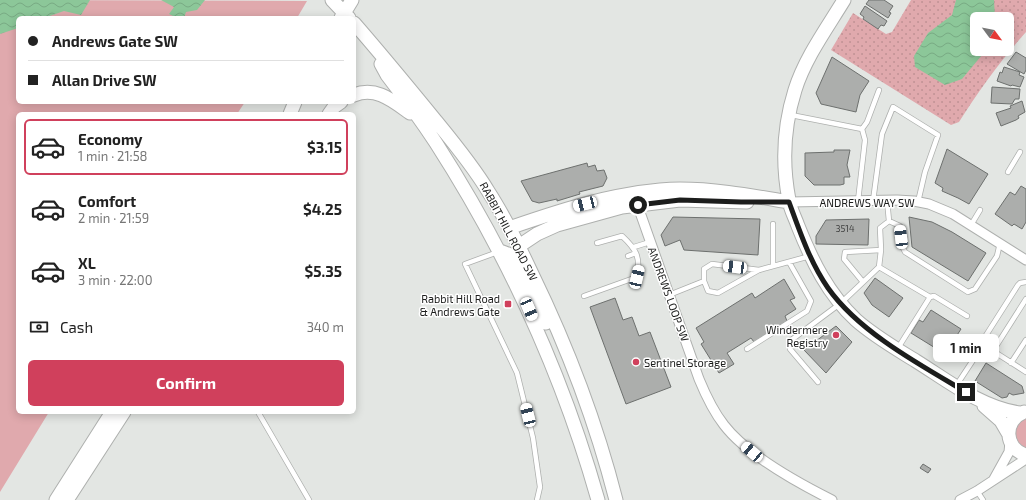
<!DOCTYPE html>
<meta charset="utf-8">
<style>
body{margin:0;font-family:"Exo 2",sans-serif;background:#f6f6f6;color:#222;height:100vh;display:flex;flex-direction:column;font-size:15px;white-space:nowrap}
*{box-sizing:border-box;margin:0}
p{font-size:13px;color:#767676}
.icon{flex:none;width:22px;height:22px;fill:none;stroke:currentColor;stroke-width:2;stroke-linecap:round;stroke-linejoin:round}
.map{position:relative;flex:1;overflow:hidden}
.side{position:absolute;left:16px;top:112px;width:340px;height:302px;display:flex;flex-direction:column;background:#fff;border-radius:6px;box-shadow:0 2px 10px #0003}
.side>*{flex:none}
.banner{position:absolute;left:16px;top:16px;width:340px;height:88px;border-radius:6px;box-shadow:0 2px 10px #0003;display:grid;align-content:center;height:88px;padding:0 12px;background:#fff}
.needle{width:26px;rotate:122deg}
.fabs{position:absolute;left:970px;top:12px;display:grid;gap:8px}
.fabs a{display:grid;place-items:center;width:44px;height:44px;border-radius:6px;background:#fff;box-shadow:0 2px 10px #0003;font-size:20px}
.end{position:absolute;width:18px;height:18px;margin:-9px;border:5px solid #1c1d1c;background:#fff;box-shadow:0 0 0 2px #fff}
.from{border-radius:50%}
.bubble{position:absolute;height:28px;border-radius:6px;background:#fff;box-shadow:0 2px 10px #0003;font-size:13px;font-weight:700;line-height:28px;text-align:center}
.car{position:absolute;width:12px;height:24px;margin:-12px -6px;border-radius:5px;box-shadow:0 0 3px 1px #0007;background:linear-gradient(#fff 24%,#345 0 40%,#fff 0 76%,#345 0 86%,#fff 0)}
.banner b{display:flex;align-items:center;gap:14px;height:38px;font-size:15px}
.banner b+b{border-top:1px solid #e0e0e0}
.banner i{width:10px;height:10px;background:#222}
ul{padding:7px 0 0;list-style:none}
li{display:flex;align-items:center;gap:12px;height:56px;margin:0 8px 6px;padding:0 4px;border:2px solid transparent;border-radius:6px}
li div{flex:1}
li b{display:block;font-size:15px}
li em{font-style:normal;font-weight:700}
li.active{border-color:#d0405c}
li>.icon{width:36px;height:36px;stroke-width:1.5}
.pay{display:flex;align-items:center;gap:10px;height:44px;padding:0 12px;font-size:15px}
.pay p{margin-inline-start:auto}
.primary-button{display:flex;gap:8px;margin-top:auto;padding:8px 12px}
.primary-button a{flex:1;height:46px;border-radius:6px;background:#d0405c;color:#fff;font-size:16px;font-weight:700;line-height:46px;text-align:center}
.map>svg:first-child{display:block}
</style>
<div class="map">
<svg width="1026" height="500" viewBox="0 0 1026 500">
<defs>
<pattern id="park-dots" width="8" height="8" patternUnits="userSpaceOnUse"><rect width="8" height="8" fill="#e0a9ad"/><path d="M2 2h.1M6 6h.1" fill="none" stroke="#c09194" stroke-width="1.8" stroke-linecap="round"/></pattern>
<pattern id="water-waves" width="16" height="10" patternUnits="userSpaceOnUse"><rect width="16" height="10" fill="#8cc799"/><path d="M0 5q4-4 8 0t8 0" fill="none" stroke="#78aa83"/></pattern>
</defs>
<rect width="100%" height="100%" fill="#e3e6e3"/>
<path fill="#e0a9ad" d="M0 0 307 1 297 18H18V102H245L237 114H18V412H49L0 492Z
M1026 417V450H1024L1014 437 1015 426Z"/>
<path fill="url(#park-dots)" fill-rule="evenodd" d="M911 0H1026V32C1001 60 979 90 959 122L951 125 831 50 853 13 886 34 892 32ZM977 19H1007V49H977Z"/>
<path fill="url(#water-waves)" d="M0 0H90L81 15 64 11 44 18H18V28L0 34Z
M161 0H205L197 10 186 12 184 18H177L169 14 174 7Z
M956 0H994L995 19H977V49H987L962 79 945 85 915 67 914 56 928 33 952 15Z"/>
<path fill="#acaeac" stroke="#6d706e" d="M869 0H884L893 6 889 12 891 13 888 18 866 4Z
M865 6 887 21 884 26 881 25 878 29 863 19 864 17 860 14Z
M1016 52 1026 58V70L1024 74 1007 64Z
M832 57 869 81 860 95 856 112 821 104 816 93Z
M1004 67 1020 72 1019 75 1024 77 1020 87 1012 85 1011 86 997 81 1000 72 1002 73Z
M992 87 1020 89 1019 99H1015L1012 104 991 103Z
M1022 101 1025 112 1018 116 1019 118 1016 120 1001 126 996 113 1011 108 1010 106Z
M947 149 988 174 969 204 958 198 942 191 943 188 935 183Z
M834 150H850L847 165 850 177H844V184L840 185H814L805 176V153L834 152Z
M587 163 588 167 595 165 597 171 604 170 607 178 603 186 579 192 580 194 557 201V199L539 203 532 201 521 181Z
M1021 186 1026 189V222L1022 229 1014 224 1012 226 995 214 1010 192 1015 195Z
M673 217 760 219 758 255 684 250 680 240 665 246 661 235Z
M909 217 932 222 952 232 986 253 968 281 912 247Z
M869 219 868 245 816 244V236L826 220Z
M875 278 903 298 889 317 872 305 864 293Z
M784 279 795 298 790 300 796 309 785 316 787 321 754 342 751 338 727 353 734 364 719 373 701 344 704 342 696 328 752 293 755 298Z
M615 298 623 320 632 317 639 336 650 332 671 387 626 404 590 307Z
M931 310 961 329 945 354 911 333 919 320 923 322Z
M836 326 852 342 826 373 804 350Z
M986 363 1022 386 1024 393 1013 395 1009 393 1007 397 1002 398 975 381Z
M923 464 931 469 928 473 920 468Z"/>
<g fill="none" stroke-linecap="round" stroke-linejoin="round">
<defs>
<path id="lane" d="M791 115 862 129 865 140 858 201
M862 129 867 122 879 90
M1008 172 1020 152
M873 201 882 134 893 107 938 135 925 172 918 202
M889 221 900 226 903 248 905 252 968 292 975 289 997 256 1000 243
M773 224V266
M971 225 980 210
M634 247 650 242
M498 252 465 264 517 373 533 438 540 487 537 500
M628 256 636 253
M879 267 930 297 898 348
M704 281V269L712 264 759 270
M863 282 844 259 845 252 881 250
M669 295 704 281 708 291 718 293 759 270 810 256
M584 296 637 277C641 257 636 249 622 236L597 243
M930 297 934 296 967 316
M1026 299 993 351 1026 372
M983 345 993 351
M747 349 807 311 811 301 789 262
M1011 363 1026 340
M818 382 790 349V341L841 303 879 267 881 250 880 228 889 221 887 200
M956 386 983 345V340L1018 285 1020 283 1026 282
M258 412 309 500
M977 491 983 500"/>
<path id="street" d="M636 201 699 379C706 396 713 411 724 425 747 455 798 483 832 500
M789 202 897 200 914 201 929 204 953 214 1026 260
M994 479 1009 452 1010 442
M960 500 977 491 1026 459"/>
<path id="secondary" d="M332 0 349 18
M844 0C827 28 805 58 795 90 784 125 782 164 789 200 790 209 795 217 798 226 812 261 828 294 856 320 874 336 895 348 916 361 948 381 982 408 1020 413
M341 18 352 0
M354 23C382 55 409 88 436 121 454 143 473 166 488 191 505 217 519 246 532 274 567 346 596 422 616 500
M381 64 387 75C404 97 421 120 436 143 508 255 562 373 598 500
M354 95C376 86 393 101 410 113
M290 114 295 102
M329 114 334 107 341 102
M509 228C564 209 622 190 680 189 717 189 753 196 789 202
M519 246 537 234 557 225 622 207 680 200 747 202
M500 251 513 256 546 323
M984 406 1001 421 1008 433
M1024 412C1003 420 1004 449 1026 455
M56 500 112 412
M67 500 124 412"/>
</defs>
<use href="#lane" stroke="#aeb0ae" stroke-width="6"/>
<use href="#street" stroke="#aeb0ae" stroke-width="11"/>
<use href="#secondary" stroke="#aeb0ae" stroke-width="15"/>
<use href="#lane" stroke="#fff" stroke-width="4.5"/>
<use href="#street" stroke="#fff" stroke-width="9"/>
<use href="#secondary" stroke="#fff" stroke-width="13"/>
</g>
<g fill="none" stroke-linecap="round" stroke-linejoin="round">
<path stroke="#1c1d1c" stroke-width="5" d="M638 205 680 200 741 202H789C800 232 810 262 828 288 859 332 920 365 966 392"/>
</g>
<g fill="#d0405c" stroke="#fff" stroke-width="1.5">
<rect x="504" y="300" width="8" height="8" rx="2"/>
<circle cx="836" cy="335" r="4"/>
<circle cx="636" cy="362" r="4"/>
</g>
<g text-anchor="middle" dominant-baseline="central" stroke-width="3" stroke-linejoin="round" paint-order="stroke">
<g font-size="9" fill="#404140">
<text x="845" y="228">3514</text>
</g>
<g font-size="11" fill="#1c1d1c" stroke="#fff">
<text x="867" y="202">ANDREWS WAY SW</text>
<text transform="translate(509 231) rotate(62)">RABBIT HILL ROAD SW</text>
<text transform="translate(669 294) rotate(70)">ANDREWS LOOP SW</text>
</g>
<g font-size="11" fill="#1c1d1c" stroke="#fff" text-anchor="end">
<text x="500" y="298">Rabbit Hill Road<tspan x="500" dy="13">&amp; Andrews Gate</tspan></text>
<text x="828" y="329">Windermere<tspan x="828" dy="13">Registry</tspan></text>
<text x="644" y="362" text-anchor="start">Sentinel Storage</text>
</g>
</g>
</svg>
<div class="fabs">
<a><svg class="needle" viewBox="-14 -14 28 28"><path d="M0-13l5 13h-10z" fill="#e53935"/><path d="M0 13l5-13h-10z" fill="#767676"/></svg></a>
</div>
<i class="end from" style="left:638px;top:205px"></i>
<i class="end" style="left:966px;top:392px"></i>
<div class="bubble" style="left:933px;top:334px;width:66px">1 min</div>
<i class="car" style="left:585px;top:204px;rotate:256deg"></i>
<i class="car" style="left:901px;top:237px;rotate:353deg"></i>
<i class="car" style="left:735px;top:267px;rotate:277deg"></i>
<i class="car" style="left:637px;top:277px;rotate:13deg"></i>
<i class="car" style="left:529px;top:309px;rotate:157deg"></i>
<i class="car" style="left:528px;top:415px;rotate:346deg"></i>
<i class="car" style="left:752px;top:452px;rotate:310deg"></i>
<div class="banner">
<b><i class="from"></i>Andrews Gate SW</b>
<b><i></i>Allan Drive SW</b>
</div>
<section class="side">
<ul>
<li class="active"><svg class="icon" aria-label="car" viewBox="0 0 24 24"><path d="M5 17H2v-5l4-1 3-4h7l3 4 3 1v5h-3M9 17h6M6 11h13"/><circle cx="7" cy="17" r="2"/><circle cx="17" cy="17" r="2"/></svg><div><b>Economy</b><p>1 min · 21:58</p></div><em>$3.15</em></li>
<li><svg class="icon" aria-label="car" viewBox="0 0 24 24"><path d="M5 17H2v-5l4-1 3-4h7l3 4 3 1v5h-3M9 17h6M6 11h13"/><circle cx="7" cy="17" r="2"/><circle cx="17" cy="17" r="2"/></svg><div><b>Comfort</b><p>2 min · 21:59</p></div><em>$4.25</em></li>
<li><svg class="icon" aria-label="car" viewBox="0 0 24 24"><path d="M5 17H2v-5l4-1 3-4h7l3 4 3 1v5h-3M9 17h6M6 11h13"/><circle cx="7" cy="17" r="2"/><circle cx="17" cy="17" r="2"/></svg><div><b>XL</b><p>3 min · 22:00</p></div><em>$5.35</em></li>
</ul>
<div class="pay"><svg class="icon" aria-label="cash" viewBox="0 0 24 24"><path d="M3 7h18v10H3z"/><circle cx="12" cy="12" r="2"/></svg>Cash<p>340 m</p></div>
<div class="primary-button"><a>Confirm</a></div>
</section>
</div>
